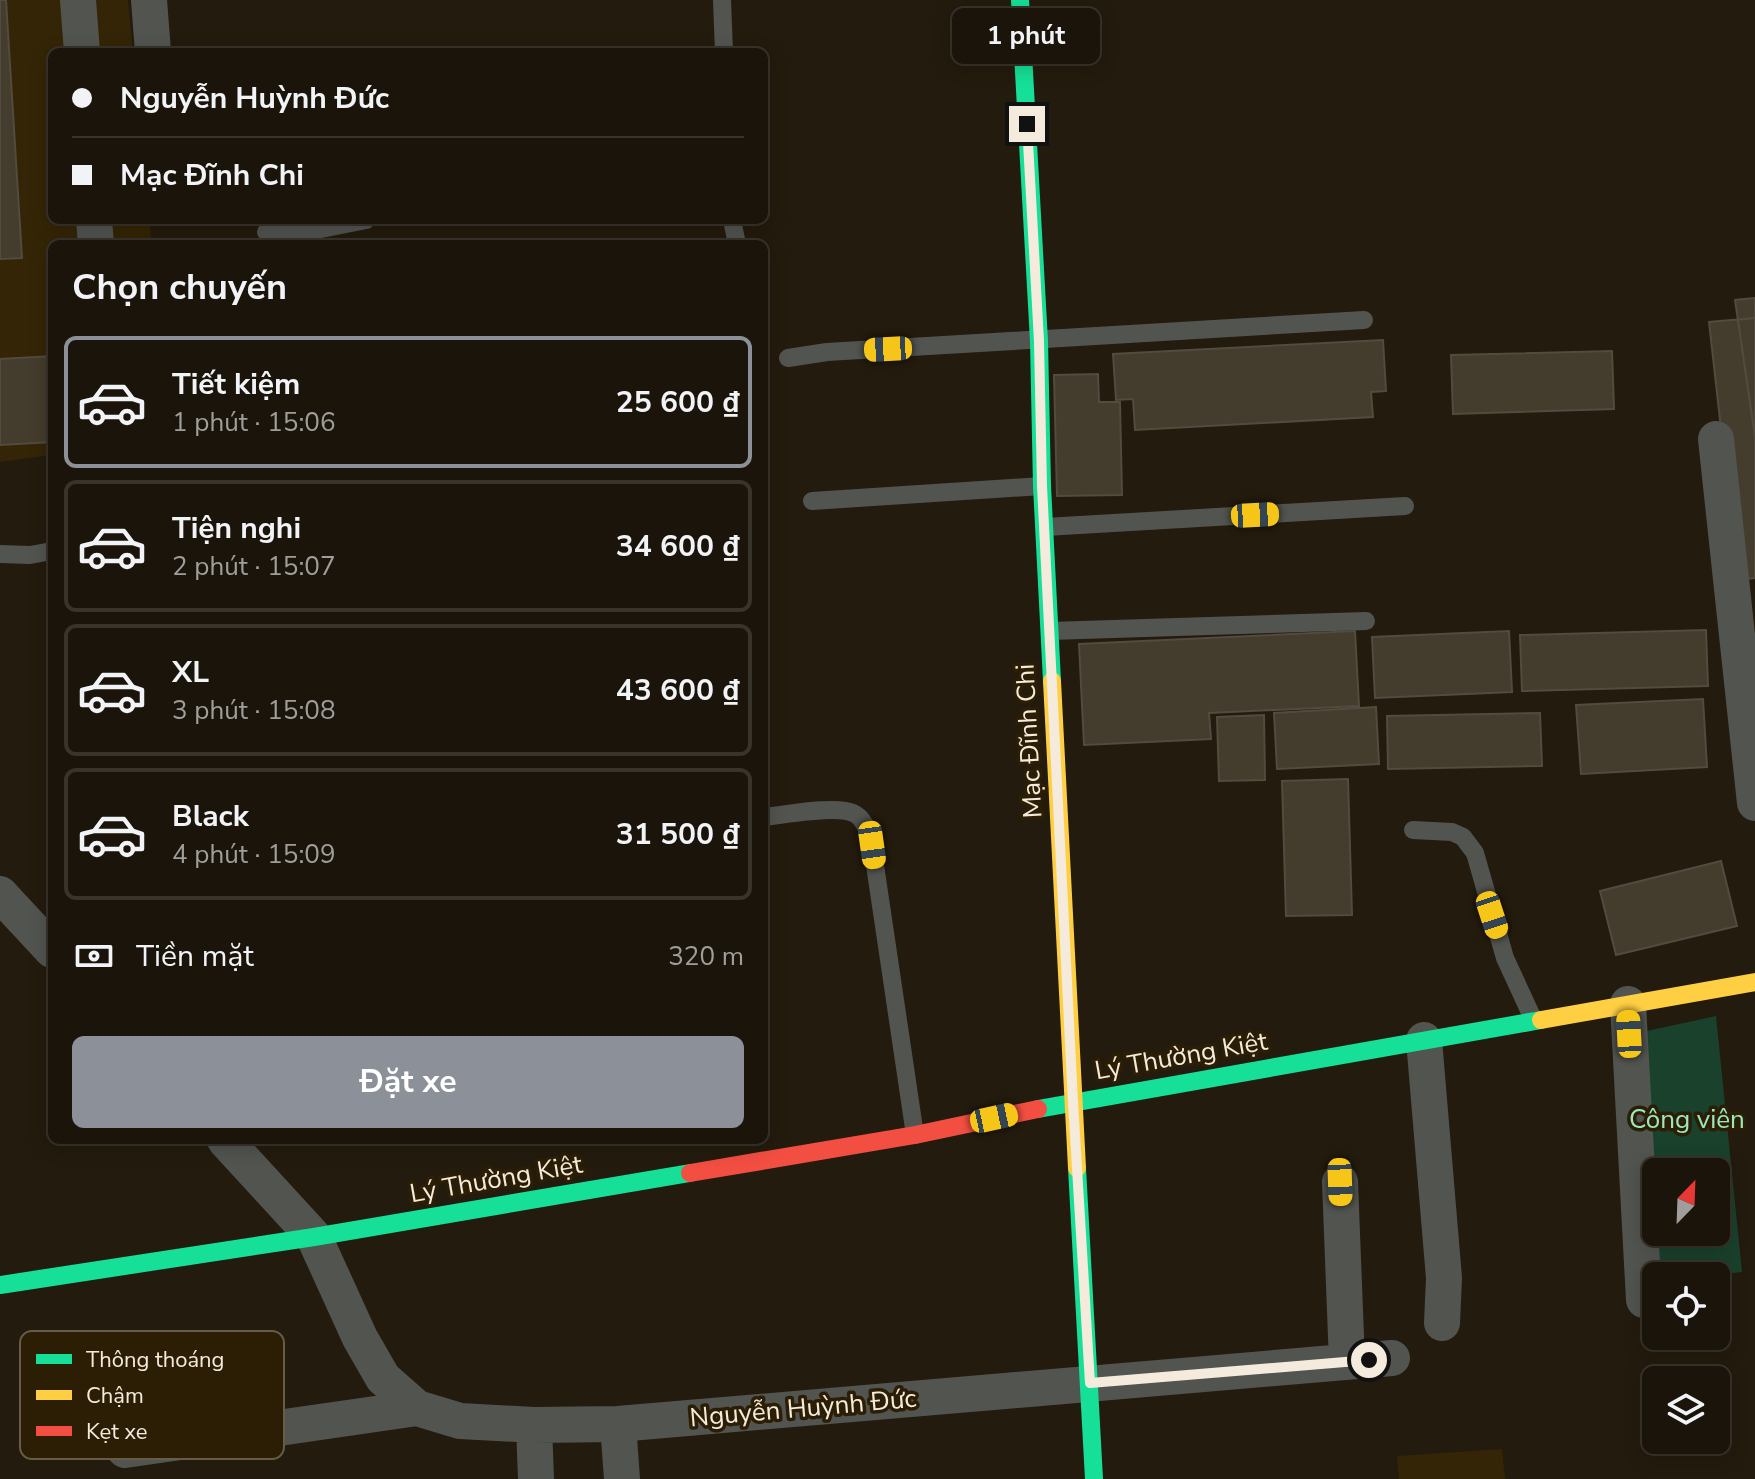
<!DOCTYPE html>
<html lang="vi">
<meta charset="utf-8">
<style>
body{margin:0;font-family:"Nunito Sans",sans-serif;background:#272118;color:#f1f3f6;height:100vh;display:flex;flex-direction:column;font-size:30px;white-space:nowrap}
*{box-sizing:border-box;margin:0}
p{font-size:26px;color:#9f9e9c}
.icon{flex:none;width:44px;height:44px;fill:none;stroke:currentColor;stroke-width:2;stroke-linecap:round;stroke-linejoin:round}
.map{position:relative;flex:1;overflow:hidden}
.drawer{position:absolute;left:48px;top:240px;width:720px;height:904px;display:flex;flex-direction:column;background:#1a140a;border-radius:12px;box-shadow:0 4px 20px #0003,0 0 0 2px #38332b}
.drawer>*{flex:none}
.top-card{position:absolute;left:48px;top:48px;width:720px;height:176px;border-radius:12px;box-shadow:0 4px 20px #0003,0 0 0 2px #38332b;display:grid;align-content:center;height:176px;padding:0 24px;background:#1a140a}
.needle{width:52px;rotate:23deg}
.tools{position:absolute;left:1642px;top:1158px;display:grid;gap:16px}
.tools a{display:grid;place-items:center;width:88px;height:88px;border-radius:12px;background:#1a140a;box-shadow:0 4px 20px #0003,0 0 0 2px #38332b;font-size:40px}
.end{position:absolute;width:36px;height:36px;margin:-18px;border:10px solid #f4ebdc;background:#111;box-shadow:0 0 0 4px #111}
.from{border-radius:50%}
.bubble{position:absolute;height:56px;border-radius:12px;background:#1a140a;box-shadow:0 4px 20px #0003,0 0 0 2px #38332b;font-size:26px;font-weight:700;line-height:56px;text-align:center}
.car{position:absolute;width:24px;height:48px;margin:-24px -12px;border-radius:10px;box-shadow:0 0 6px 2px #0007;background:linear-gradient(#f5c518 24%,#345 0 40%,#f5c518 0 76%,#345 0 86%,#f5c518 0)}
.top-card b{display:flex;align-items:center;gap:28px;height:76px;font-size:30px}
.top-card b+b{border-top:2px solid #38332b}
.top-card i{width:20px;height:20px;background:#f1f3f6}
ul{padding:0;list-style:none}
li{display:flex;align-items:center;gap:24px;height:132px;margin:0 16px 12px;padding:0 8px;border:4px solid #38332b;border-radius:12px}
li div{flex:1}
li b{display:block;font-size:30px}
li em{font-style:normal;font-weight:700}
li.selected{border-color:#8c9099}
li>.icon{width:72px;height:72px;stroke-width:1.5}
h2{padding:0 24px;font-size:36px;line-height:96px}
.pay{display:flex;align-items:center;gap:20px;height:88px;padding:0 24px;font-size:30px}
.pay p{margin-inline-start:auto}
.button{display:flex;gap:16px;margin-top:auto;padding:16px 24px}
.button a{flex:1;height:92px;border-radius:12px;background:#8c9099;color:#fff;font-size:32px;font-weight:700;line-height:92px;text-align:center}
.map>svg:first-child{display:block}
</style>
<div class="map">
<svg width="1755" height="1479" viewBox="0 0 1755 1479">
<rect width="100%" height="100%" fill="#231b0d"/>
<path fill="#342506" d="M0 0H128L133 52H52V220H149L152 244H52V455L0 462Z
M1502 1449 1505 1479H1399L1397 1456Z"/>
<path fill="#1a412c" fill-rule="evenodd" d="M1716 1016 1742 1272 1707 1276H1657L1642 1032ZM1656 1172H1716V1232H1656Z"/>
<path fill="#443c2c" stroke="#524b40" stroke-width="2" d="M0 0H6L22 258 0 259Z
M1755 298V437L1735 300Z
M1755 318V578L1738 580 1709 322Z
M1383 340 1386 391 1371 392 1373 417 1135 430 1133 399 1116 400 1113 354Z
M1612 351 1614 409 1453 414 1451 355Z
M52 356V442L0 445V359Z
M1098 374 1099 402H1120L1122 495 1057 496 1054 375Z
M1706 630 1708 686 1522 691 1520 635Z
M1355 631 1359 706 1209 713 1211 739 1084 745 1079 644Z
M1509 631 1512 692 1375 698 1372 637Z
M1703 699 1707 767 1581 774 1576 705Z
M1376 707 1379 764 1277 769 1274 713Z
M1540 713 1542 766 1388 769 1387 716Z
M1264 715 1265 780 1219 781 1217 717Z
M1348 779 1352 915 1286 916 1282 781Z
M1721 861 1737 926 1616 955 1600 891Z"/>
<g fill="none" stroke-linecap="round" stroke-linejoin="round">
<path stroke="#525450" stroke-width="18" d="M722 0 724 52
M732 220 737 244
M266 232 301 233 366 220
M788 358 827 352 1364 320
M812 501 1042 486
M1045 527 1405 506
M0 554 30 555 52 551
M1050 631 1366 621
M764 817C784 815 836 805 853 813 865 818 868 833 872 845L915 1135
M1413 830 1452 832 1463 837 1475 853 1505 958 1534 1021"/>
<path stroke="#525450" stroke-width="36" d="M78 0 82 52
M149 0 153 52
M94 220 96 244
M1716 439 1755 803
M0 894 52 950
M1628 1004 1644 1300
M1424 1040 1444 1278 1442 1323
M225 1140 314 1237 360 1338 383 1378 417 1408 460 1421 534 1425 618 1424 1392 1358
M1340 1182 1347 1362
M618 1424 622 1479
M534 1425 536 1479
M125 1450 417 1408"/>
<path stroke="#16e098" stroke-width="18" d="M1020 0 1039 341 1042 486 1052 681
M1038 1109 1541 1020
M1077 1168 1094 1479
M0 1285 314 1237 690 1173"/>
<path stroke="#ffcf43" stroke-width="18" d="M1052 681 1077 1168
M1541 1020 1755 982"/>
<path stroke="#f24e42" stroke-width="18" d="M690 1173 915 1135 1038 1109"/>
</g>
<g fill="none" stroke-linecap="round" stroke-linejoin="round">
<path stroke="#f4ebdc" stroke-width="10" d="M1027 124 1039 341 1042 486 1073 1102 1090 1383 1369 1360"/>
</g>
<g text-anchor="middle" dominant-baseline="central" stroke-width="7" stroke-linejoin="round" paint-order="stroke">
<g font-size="26" fill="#f4ebdc" stroke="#2b1e05">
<text transform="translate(1029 741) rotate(-93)">Mạc Đĩnh Chi</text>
<text transform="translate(1181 1056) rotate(-10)">Lý Thường Kiệt</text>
<text transform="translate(496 1179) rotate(-10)">Lý Thường Kiệt</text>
<text transform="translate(803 1408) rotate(-5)">Nguyễn Huỳnh Đức</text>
</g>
<g font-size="26" fill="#9be7be" stroke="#2b1e05">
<text x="1687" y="1119">Công viên</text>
</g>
</g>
<rect x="20" y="1331" width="264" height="128" rx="12" fill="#2b1e05" stroke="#675c46" stroke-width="2"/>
<rect x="36" y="1354" width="36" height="10" fill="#16e098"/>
<rect x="36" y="1390" width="36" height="10" fill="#ffcf43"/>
<rect x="36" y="1426" width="36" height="10" fill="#f24e42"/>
<g font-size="22" fill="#f4ebdc">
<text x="86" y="1367">Thông thoáng</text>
<text x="86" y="1403">Chậm</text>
<text x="86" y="1439">Kẹt xe</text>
</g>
</svg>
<div class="tools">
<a><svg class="needle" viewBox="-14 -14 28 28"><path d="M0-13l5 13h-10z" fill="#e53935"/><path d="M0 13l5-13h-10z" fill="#9f9e9c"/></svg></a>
<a><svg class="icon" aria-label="locate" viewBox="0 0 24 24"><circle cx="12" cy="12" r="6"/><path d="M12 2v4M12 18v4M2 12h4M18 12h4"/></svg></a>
<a><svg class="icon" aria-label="layers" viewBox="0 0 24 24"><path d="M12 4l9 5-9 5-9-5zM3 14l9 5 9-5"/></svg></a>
</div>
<i class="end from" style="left:1369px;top:1360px"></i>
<i class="end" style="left:1027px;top:124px"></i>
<div class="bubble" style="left:952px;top:8px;width:148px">1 phút</div>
<i class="car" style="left:888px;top:349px;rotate:267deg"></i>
<i class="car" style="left:1255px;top:515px;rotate:87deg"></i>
<i class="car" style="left:872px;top:845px;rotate:172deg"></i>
<i class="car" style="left:1492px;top:915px;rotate:162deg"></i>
<i class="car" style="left:1629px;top:1034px;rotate:357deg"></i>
<i class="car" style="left:994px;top:1118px;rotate:78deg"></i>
<i class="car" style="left:1340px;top:1182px;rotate:178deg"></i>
<div class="top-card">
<b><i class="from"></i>Nguyễn Huỳnh Đức</b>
<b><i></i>Mạc Đĩnh Chi</b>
</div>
<section class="drawer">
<h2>Chọn chuyến</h2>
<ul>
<li class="selected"><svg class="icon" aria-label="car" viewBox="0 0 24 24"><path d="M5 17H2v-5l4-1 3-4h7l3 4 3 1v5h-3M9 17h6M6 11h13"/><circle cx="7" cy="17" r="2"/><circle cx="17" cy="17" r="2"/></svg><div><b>Tiết kiệm</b><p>1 phút · 15:06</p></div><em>25 600 ₫</em></li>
<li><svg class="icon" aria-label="car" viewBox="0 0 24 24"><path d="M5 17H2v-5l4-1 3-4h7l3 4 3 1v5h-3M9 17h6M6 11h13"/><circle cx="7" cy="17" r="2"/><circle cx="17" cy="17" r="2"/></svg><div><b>Tiện nghi</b><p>2 phút · 15:07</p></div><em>34 600 ₫</em></li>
<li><svg class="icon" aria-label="car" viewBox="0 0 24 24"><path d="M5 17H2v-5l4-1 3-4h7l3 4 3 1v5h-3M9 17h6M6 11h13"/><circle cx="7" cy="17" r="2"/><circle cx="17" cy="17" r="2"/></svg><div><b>XL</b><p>3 phút · 15:08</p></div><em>43 600 ₫</em></li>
<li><svg class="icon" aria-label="car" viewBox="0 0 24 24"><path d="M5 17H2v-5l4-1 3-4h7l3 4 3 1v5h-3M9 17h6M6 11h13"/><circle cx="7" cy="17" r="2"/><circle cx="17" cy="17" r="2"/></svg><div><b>Black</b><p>4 phút · 15:09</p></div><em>31 500 ₫</em></li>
</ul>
<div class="pay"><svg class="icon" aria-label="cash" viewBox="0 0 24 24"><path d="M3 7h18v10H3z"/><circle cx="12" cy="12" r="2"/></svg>Tiền mặt<p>320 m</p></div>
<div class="button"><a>Đặt xe</a></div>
</section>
</div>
